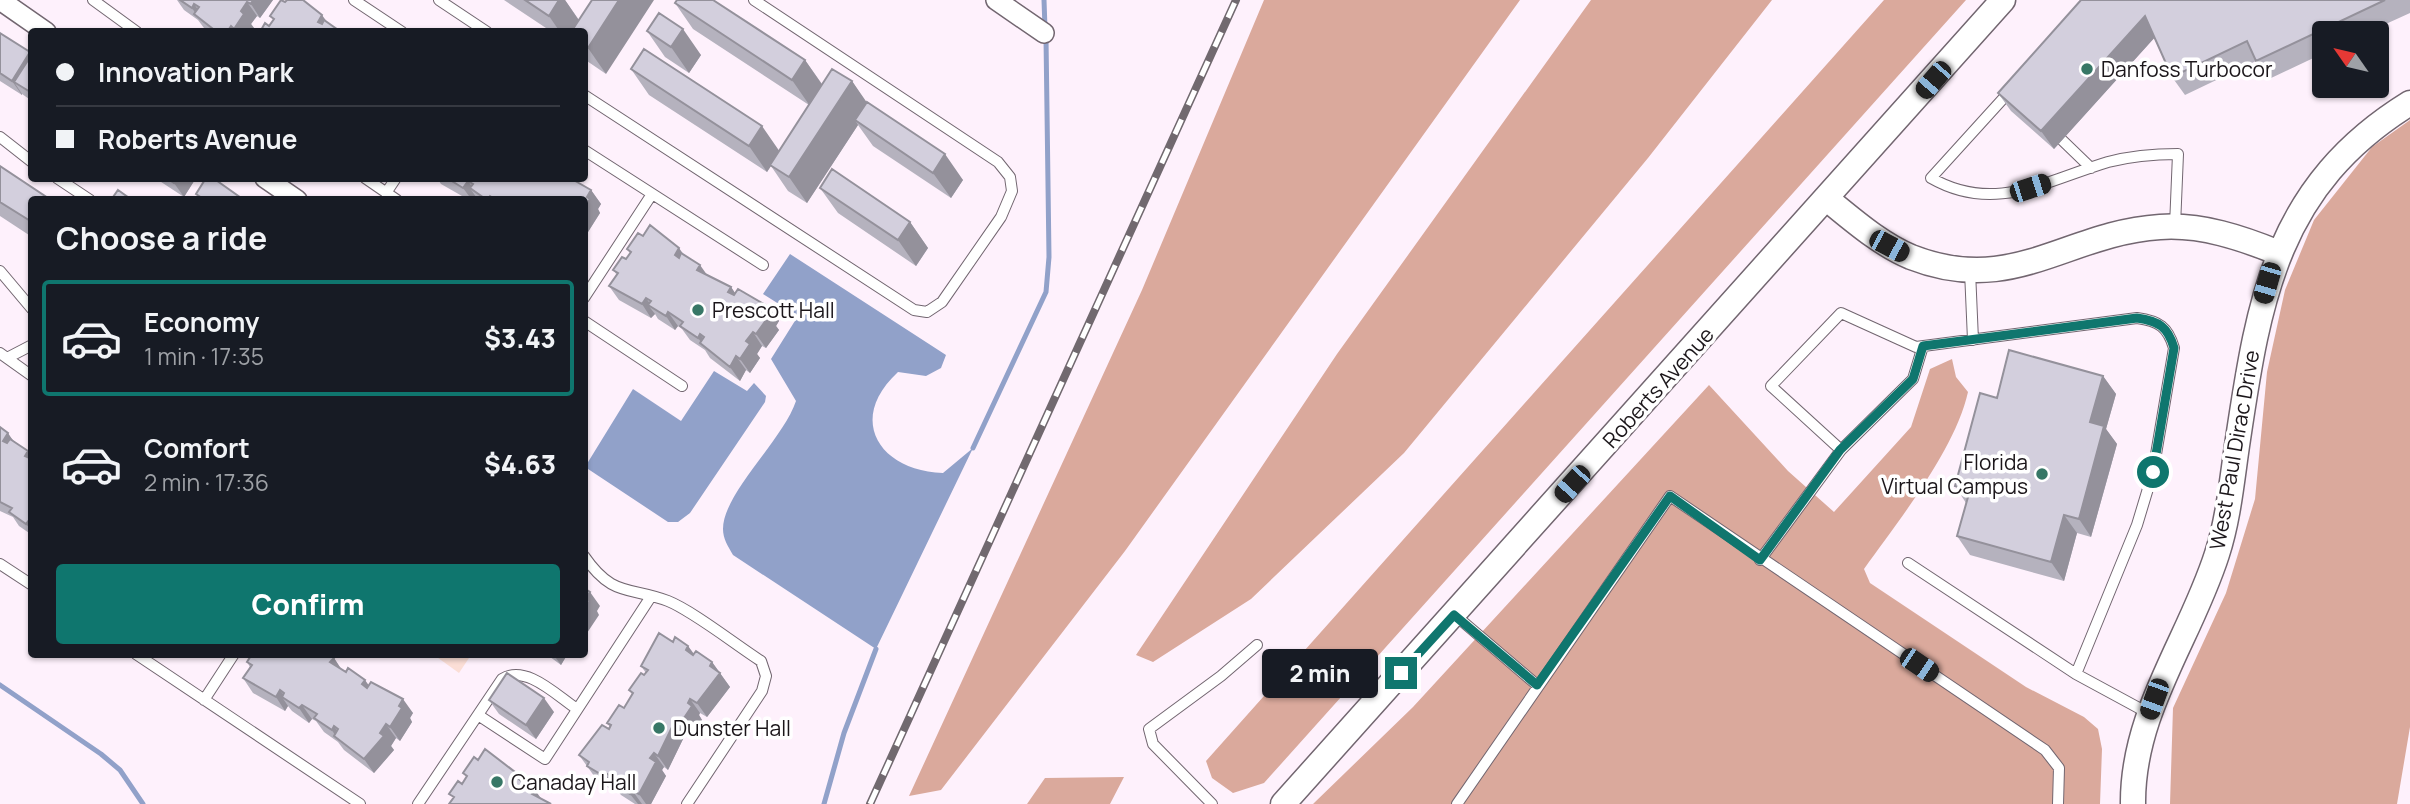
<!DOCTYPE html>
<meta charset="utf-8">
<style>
body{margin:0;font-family:Manrope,sans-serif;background:#242831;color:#f1f3f6;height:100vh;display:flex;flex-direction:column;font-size:26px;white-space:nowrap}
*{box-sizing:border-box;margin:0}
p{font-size:23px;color:#9ea1a6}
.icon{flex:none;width:38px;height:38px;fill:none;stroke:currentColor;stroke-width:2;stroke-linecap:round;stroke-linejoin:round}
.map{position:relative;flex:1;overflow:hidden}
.details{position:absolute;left:28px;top:196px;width:560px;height:462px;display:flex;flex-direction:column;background:#171b24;border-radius:7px;box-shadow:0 2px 5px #0004}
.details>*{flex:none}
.banner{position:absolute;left:28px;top:28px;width:560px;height:154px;border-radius:7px;box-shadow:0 2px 5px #0004;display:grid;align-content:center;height:154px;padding:0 28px;background:#171b24}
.needle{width:46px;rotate:304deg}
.fabs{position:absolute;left:2312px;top:21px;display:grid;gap:14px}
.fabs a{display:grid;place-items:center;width:77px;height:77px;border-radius:7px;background:#171b24;box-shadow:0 2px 5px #0004;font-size:35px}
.end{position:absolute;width:32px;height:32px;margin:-16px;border:9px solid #0f766e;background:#fff;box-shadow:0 0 0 4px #fff}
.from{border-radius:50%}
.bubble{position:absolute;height:49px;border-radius:7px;background:#171b24;box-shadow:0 2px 5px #0004;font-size:23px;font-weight:800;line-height:49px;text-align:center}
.car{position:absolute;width:21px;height:42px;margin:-21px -10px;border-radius:9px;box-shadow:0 0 5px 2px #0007;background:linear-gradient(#222 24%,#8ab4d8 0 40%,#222 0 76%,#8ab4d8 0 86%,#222 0)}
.banner b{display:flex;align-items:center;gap:24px;height:66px;font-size:26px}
.banner b+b{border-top:2px solid #363941}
.banner i{width:18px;height:18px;background:#f1f3f6}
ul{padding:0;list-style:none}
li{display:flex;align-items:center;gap:21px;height:116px;margin:0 14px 10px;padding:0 14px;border:4px solid transparent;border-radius:7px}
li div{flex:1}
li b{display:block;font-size:26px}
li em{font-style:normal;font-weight:800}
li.active{border-color:#0f766e}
li>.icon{width:63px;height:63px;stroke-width:1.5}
h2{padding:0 28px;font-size:32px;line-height:84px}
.action{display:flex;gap:14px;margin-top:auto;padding:14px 28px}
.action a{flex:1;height:80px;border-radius:7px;background:#0f766e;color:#fff;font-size:28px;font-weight:800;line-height:80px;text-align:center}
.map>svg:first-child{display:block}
</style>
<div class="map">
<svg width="2410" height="804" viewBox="0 0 2410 804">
<rect width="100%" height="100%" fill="#fef1fc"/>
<path fill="#fbded6" d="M434 655H471L459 673Z"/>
<path fill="#daa99c" d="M1264 0H1520L1125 551 941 790 909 796 1142 290Z
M1591 0H1772L1648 158 1404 453 1251 599 1153 662 1136 655 1337 354Z
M1884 0H1966L1264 783 1233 793 1212 778 1206 761Z
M2410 120V727L2397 804H2170L2173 708 2226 593 2255 499 2267 372 2285 290 2314 220 2372 147Z
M1952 359 1956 377 1968 392C1955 450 1899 520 1864 569L1870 583 2026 687 2084 717 2098 729 2102 749 2100 804H1313L1413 707 1709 385 1788 471 1834 512 1911 427 1930 369Z
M1124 777 1110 804H1027L1045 778Z"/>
<path fill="#91a1c9" d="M790 254 946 355 941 368 926 376 898 372C846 420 880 471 943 473L973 448 876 649 733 555C728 546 723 539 723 529 723 493 783 440 796 401L771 359 798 316 763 294Z
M714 371 747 391 754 383 766 396 765 402 690 513 678 522H668L585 467 633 389 681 421Z"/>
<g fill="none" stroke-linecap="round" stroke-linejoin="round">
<path stroke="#91a1c9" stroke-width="5" d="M1044 0 1045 28
M973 448 1046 292 1049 257 1046 38
M0 685 101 754 120 770 143 804
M824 804 844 733 876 649"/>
<defs>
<path id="service" d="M93 0 137 32
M354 0 402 32
M439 0 487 32
M2010 91 1931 178C1994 214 2045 181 2108 162 2131 156 2154 154 2178 154L2175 226
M584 95 914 310 927 312 942 302 1001 217 1012 191 1010 177 998 162 754 0
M0 137 32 162
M2062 140 2091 168
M584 150 763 265
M57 178 90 200
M365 178 397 200
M386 193 396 178
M0 271 32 309
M1970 271 1973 340
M584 298 652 194
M584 321 682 386
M1923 346 1913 379 1841 450 1771 386 1841 313 1916 347 2137 318C2159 321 2168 327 2174 348L2153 472 2137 525 2076 674
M0 353 32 376
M7 358 32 345
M584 556C613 598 629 586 668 601 693 611 736 645 761 661L766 676 762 691 687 804
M1760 560 1841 450
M1908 563 2076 674 2148 713
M0 564 32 585
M1455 615 1537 685
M136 654 360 804
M204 700 234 654
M478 715 545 759 650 598
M418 804 502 679C526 664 556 695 577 709
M1212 804 1153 744 1149 729 1221 676 1257 645
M1457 804 1670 496 2045 750 2059 768 2058 804"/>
<path id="minor" d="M0 0 46 32
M996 0 1044 33
M265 178 297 200"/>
<path id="tertiary" d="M1827 199C1853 220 1880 244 1911 257 2013 297 2066 233 2160 227 2201 224 2242 238 2279 253
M1283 804 2003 0
M2133 804C2132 712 2190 639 2217 554 2229 517 2232 478 2238 439 2259 298 2277 185 2410 103"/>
</defs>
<use href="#service" stroke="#726670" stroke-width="12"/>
<use href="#minor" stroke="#726670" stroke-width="22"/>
<use href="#tertiary" stroke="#726670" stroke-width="27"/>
<use href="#service" stroke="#fff" stroke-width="10"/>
<use href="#minor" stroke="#fff" stroke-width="19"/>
<use href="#tertiary" stroke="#fff" stroke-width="24"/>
<defs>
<path id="rail" d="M870 804 1236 0"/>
</defs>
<use href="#rail" stroke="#71696f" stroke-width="8"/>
<use href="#rail" stroke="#fff" stroke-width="5" stroke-dasharray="16" stroke-linecap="butt"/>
</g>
<path fill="#b5b2be" d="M177 0H273L260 18 257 16 251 24 254 28 252 32H209L204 28 198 20 184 10Z
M504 0H565L579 20 606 74 587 61 584 58V32H552Z
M2081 0H2410V13L2366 33H2324V53L2269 79 2256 61 2185 95 2172 77 2154 38 2054 149 2011 111 1998 93Z
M675 3 805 60 822 84 852 81 866 103 963 180 951 198 873 146 858 125 807 203 788 191 771 166 767 172 649 95 631 69 779 151 809 105 693 29Z
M647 31 701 55 689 73 665 57Z
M0 33 32 54V101L22 94V95L0 81Z
M0 166 32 200V237L0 216Z
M155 178H196L184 197Z
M437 178H570L591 190 601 204 598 209 600 213 588 232 584 229V200H478L476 197 475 200H469L441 184Z
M820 188 910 222 928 248 916 266 838 213Z
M643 236 685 255 706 275 731 287 735 293 769 307 779 321 776 326 779 330 766 348 762 346 757 354 760 358 750 373 746 370 740 381 710 358 705 350 690 340 682 329 678 326 675 330 658 319 655 314 651 318 619 300 609 286 617 275 613 270 626 259 630 253 627 249Z
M2103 376 2116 394 2106 429 2117 444 2091 537 2077 533 2064 581 1970 555 1957 536 1966 503 1955 486 1997 398Z
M0 427 14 441 32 456V535L19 526 13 517 0 511Z
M673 642 688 646 694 654 712 662 730 687 707 717 700 713 699 715 702 720 690 738 685 735 668 770 664 767 662 770 666 776 651 804H635L621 795 614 786 612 790 597 780 579 755 609 729 610 727 607 723 624 708 632 694 629 690 646 673 641 666Z
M546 654H573L571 658 567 655 561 665Z
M334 658 342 670 413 713 410 718 412 722 400 741 396 738 391 746 394 750 374 773 344 750 338 742 324 732 316 721 312 719 309 723 292 711 288 706 285 711 253 693 243 678 250 667 247 662Z
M489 700 554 712 536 739 499 714Z"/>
<path fill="#94919b" d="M253 0H273L260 18 251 4Z
M559 0H565L580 22 574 32H560L549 16Z
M619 0H654L606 74 588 48Z
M247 2 257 16 251 24 254 28 252 32H236L234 29 241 11Z
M194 4 204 18 198 17 192 8Z
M322 15 332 29 330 32 318 22Z
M2145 16 2157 35 2054 149 2041 131Z
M683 29 701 55 689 73 671 47Z
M30 52 32 54 14 82 22 94V95L12 81Z
M805 60 823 86 810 106 792 80Z
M852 81 870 107 855 120 858 125 807 203 789 177Z
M762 126 780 152 767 172 749 146Z
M945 154 963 180 951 198 933 173Z
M177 178H196L184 197 174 183Z
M468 181 475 191 470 188 476 197 475 200H472L463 188Z
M591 190 601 204 598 209 600 213 588 232 584 227V208L587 197Z
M910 222 928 248 916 266 898 240Z
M679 248 689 262 685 269 675 255Z
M700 265 710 279 697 270Z
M731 287 741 302 728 292Z
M646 298 653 308 648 305 655 314 651 318 642 304Z
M769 307 779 321 776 326 779 330 766 348 756 334 765 313Z
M668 312 678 326 675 330 666 316Z
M753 332 762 346 757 354 760 358 750 373 740 359 746 341Z
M700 334 710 348 704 346 698 338Z
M736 356 746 370 740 381 730 367Z
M2103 376 2116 394 2106 429 2117 444 2091 537 2079 519 2090 422Z
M8 433 18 448 13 455 3 441Z
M28 451 32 456V464L25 456Z
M2064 515 2077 533 2064 581 2051 562Z
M29 520 32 524V531L26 524Z
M590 592 600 606 597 611 599 615 587 633 584 630V608L586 598Z
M688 646 698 660 686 650Z
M553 654H567V655L561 665Z
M334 658 343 672 330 662Z
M712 662 730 687 707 717 697 703 710 666Z
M365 680 375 694 362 684Z
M280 690 287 700 282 697 288 706 285 711 276 697Z
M544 698 554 712 536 739 526 725Z
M403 699 413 713 410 718 412 722 400 741 390 727 399 706Z
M690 699 700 713 699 715 702 720 690 738 680 724 688 703Z
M302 705 312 719 309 723 299 708Z
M675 721 685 735 668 770 658 756Z
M386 724 396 738 391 746 394 750 374 773 364 759Z
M334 726 344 741 337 739 332 730Z
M654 753 664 767 662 770 666 776 651 804H646L639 794 650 758Z
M515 772 525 786 520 793 510 779Z
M604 772 614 786 612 790 602 775Z
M535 790 545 804 532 794Z
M632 790 642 804H638L630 794Z"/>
<path fill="#d3cfdd" stroke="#94919b" stroke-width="2" d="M180 0H253L251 4 247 2 241 11 244 14 234 29 231 26 227 32H217L194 14 199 7 194 4 192 8Z
M281 0 285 2 287 0H303L322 15 318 22 322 24 324 20 341 32H260L265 23 269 26 274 19 270 16Z
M525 0H559L549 16Z
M592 0H619L588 48 584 46V32H571Z
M677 0H713L805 60 792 80 675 3Z
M2081 0H2385L2256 61 2247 41 2172 77 2145 16 2041 131 1998 93Z
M659 13 683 29 671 47 647 31Z
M0 33 30 52 12 81 0 73Z
M644 49 762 126 749 146 631 69Z
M32 54V93L14 82Z
M832 69 852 81 789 177 770 165Z
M867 102 945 154 933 173 855 120Z
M0 166 51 200H32V222L0 202Z
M832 169 910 222 898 240 820 188Z
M167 178H177L174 183Z
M206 178H213L244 200H205L196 194Z
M447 178H570L591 190 587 197 590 199 584 208V200H496L490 196 487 200 470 188 473 184 468 181 463 188Z
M118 190 132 200H111Z
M650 225 679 248 675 255 679 258 681 253 700 265 697 270 731 287 728 292 734 295 738 289 769 307 765 313 769 316 756 334 753 332 746 341 750 344 740 359 736 356 730 367 700 343 704 337 700 334 698 338 680 326 683 322 668 312 666 316 648 305 651 301 646 298 642 304 609 286 618 273 613 270 622 257 626 259 631 252 627 249 638 233 643 236Z
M2009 350 2103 376 2090 422 2104 426 2079 519 2064 515 2051 562 1957 536 1970 490 1955 486 1980 393 1997 398Z
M0 427 8 433 3 441 7 443 10 439 28 451 25 456 32 459V522L29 520 26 524 9 512 12 508 0 502Z
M584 588 590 592 586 598 590 601 584 608Z
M659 633 673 642 675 637 688 646 686 650 693 655 696 651 712 662 710 666 720 673 697 703 690 699 688 703 692 706 680 724 675 721 658 756 654 753 650 758 656 762 639 794 632 790 630 794 611 781 614 778 604 772 602 775 587 766 589 762 579 755 602 725 609 729 611 725 607 723 619 705 624 708 633 693 629 690 641 673 644 675 648 670 641 666Z
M252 654H328L334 658 330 662 346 672 348 668 365 680 362 684 367 688 371 682 403 699 399 706 402 708 390 727 386 724 380 733 384 736 364 759 334 736 338 729 334 726 332 730 314 718 317 714 302 705 299 708 282 697 284 693 280 690 276 697 243 678 252 665 247 662Z
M507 673 544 698 526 725 489 700Z
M485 749 515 772 510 779 514 782 517 778 535 790 532 794 551 804H449L454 797 449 794 458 781 462 784 467 776 463 773 474 757 478 760Z"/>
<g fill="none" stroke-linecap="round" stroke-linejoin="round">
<path stroke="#0f766e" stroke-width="9" d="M1401 673 1454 615 1537 685 1670 496 1760 560 1840 450 1913 379 1923 346 2137 318C2159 321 2168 327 2174 348L2153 472"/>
</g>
<g fill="#377766" stroke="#fff" stroke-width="2.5">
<circle cx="2087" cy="69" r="7"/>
<circle cx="698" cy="310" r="7"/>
<circle cx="2042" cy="474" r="7"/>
<circle cx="659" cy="728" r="7"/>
<circle cx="497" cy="782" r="7"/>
</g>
<g text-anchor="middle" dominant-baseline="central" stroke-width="7" stroke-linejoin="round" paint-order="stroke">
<g font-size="21" fill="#1b161a" stroke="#fff" text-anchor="start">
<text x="2101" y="69">Danfoss Turbocor</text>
<text x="712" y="310">Prescott Hall</text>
<text x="2028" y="462" text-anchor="end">Florida<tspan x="2028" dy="24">Virtual Campus</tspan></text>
<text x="673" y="728">Dunster Hall</text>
<text x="511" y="782">Canaday Hall</text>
</g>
<g font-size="21" fill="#1b161a" stroke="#fff">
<text transform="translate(1658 387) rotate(-48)">Roberts Avenue</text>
<text transform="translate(2234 450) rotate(-80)">West Paul Dirac Drive</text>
</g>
</g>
</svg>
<div class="fabs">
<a><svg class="needle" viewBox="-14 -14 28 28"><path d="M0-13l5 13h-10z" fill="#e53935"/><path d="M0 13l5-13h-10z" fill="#9ea1a6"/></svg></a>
</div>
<i class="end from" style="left:2153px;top:472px"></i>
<i class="end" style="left:1401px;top:673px"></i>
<div class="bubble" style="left:1262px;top:649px;width:116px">2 min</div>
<i class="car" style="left:1933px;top:80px;rotate:221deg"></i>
<i class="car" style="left:2030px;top:188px;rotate:72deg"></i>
<i class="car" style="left:1889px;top:246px;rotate:118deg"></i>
<i class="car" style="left:2267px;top:283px;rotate:196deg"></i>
<i class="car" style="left:1572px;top:484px;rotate:222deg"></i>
<i class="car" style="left:1919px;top:665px;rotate:124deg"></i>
<i class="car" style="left:2154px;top:699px;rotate:200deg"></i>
<div class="banner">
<b><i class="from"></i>Innovation Park</b>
<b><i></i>Roberts Avenue</b>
</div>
<section class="details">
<h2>Choose a ride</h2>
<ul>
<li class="active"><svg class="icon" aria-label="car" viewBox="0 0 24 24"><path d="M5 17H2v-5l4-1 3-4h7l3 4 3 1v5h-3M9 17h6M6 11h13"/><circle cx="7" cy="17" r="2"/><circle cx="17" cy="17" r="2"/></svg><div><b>Economy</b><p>1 min · 17:35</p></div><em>$3.43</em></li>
<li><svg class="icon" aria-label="car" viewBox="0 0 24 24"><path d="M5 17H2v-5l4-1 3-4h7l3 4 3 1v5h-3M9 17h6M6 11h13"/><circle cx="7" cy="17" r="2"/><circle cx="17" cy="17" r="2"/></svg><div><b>Comfort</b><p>2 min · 17:36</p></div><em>$4.63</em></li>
</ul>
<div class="action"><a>Confirm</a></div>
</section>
</div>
